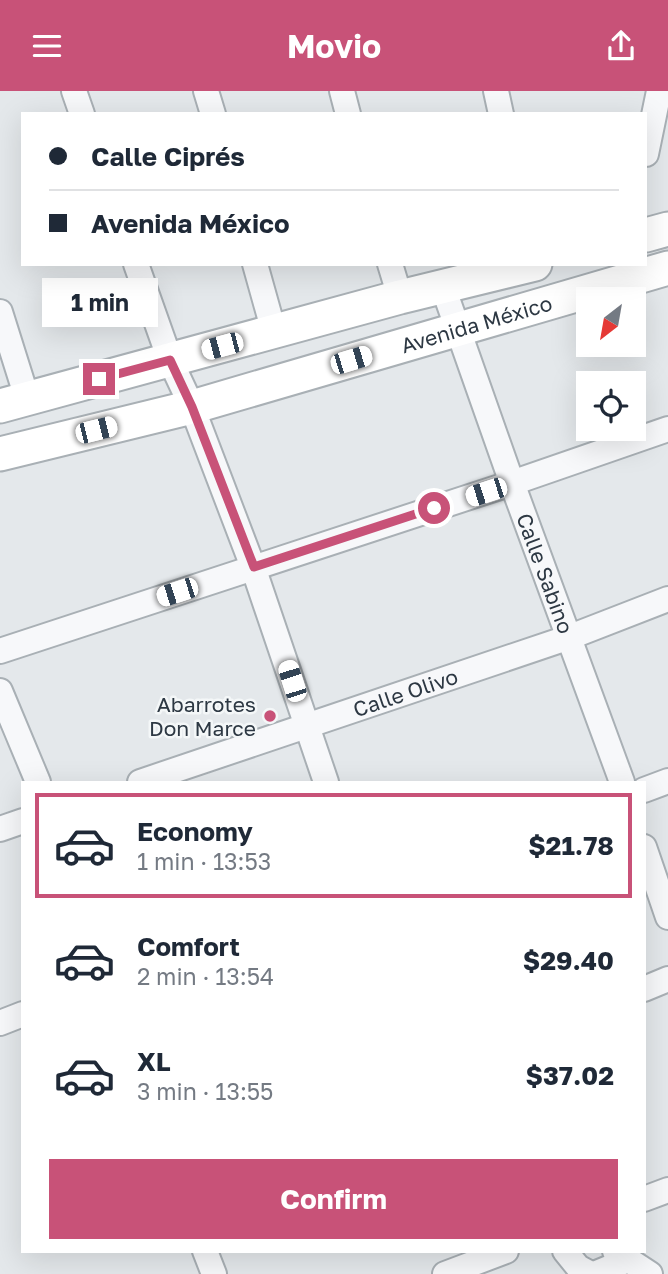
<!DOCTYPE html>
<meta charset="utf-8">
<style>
body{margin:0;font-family:"Golos Text",sans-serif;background:#f6f6f7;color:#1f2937;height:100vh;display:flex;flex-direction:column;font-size:26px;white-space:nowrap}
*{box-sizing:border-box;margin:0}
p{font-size:23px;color:#747a83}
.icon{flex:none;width:38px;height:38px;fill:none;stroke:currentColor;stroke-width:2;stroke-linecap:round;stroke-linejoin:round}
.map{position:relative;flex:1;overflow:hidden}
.sheet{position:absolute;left:21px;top:690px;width:625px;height:472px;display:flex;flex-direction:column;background:#fff;border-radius:0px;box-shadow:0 7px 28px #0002}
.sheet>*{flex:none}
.banner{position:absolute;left:21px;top:21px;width:626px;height:154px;border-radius:0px;box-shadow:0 7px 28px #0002;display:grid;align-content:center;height:154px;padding:0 28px;background:#fff}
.needle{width:46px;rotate:211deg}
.tools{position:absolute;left:576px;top:196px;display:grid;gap:14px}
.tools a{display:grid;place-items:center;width:70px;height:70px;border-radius:0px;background:#fff;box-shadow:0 7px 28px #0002;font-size:35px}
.end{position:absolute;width:32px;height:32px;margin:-16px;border:9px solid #c85278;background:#fff;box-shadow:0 0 0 4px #fff}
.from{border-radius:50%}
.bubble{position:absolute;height:49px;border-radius:0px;background:#fff;box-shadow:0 7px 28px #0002;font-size:23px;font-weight:700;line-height:49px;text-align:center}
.car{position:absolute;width:21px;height:42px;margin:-21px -10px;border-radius:9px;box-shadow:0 0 5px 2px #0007;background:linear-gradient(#fff 24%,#345 0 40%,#fff 0 76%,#345 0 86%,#fff 0)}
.banner b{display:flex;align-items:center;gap:24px;height:66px;font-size:26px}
.banner b+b{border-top:2px solid #e0e1e3}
.banner i{width:18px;height:18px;background:#1f2937}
ul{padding:12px 0 0;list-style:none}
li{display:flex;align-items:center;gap:21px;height:105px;margin:0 14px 10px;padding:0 14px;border:4px solid transparent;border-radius:0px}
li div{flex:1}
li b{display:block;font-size:26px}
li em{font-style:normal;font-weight:700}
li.selected{border-color:#c85278}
li>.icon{width:63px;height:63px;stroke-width:1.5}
.primary-button{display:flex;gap:14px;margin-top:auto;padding:14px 28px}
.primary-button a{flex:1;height:80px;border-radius:0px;background:#c85278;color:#fff;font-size:28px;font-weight:700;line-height:80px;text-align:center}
header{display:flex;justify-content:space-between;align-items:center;height:91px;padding:0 28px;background:#c85278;color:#fff;font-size:32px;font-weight:700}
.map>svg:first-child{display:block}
</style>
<header><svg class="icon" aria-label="menu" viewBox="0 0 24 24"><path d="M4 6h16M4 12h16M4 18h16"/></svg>Movio<svg class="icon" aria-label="share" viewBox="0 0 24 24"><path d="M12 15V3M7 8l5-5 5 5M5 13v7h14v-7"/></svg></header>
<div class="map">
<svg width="668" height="1183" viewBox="0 0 668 1183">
<rect width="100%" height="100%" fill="#e4e8eb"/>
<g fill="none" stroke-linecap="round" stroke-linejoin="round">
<defs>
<g id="street">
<path d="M74 0 82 23"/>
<path d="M206 0 213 23"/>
<path d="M342 0 348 23"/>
<path d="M496 0 501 23"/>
<path d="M646 63 659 0"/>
<path d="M136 173 170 269 192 316 253 476 326 691"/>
<path d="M255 173 274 241"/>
<path d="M390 173 400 206"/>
<path id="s1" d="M443 196 512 392 622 691"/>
<path d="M0 221 27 307"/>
<path d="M0 560 512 392 668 338"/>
<path d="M0 600 38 691"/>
<path id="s2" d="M140 691 570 546 668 508"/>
<path d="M644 699 668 690"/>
<path d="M0 738 23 730"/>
<path d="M644 756 668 826"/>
<path d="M644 898 668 888"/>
<path d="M0 932 23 923"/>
<path d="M644 1108 668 1099"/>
<path d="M205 1160 214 1183"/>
<path d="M565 1160 578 1176 591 1183"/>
<path d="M615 1160 650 1183"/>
<path d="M445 1183 506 1160"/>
<path d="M594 1183 628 1169"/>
</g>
<g id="secondary">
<path d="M646 144 668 138"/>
<path d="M0 315 400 206 535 173"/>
<path id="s3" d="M0 363 192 316 668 177"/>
</g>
</defs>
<use href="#street" stroke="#a9b0b5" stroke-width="28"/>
<use href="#secondary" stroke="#a9b0b5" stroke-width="37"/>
<use href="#street" stroke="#f7f8fa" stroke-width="24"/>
<use href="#secondary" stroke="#fff" stroke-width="33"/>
</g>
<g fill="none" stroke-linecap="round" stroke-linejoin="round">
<path stroke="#c85278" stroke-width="9" d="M99 288 170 269 192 316 254 476 434 417"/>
</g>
<circle fill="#c85278" stroke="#f4f7f8" stroke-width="2.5" cx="270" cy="625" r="7"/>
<g text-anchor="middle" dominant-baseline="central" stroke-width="5" stroke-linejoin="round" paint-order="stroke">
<g font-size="21" fill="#2d3843" stroke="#f4f7f8">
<text stroke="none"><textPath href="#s3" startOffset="494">Avenida México</textPath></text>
<text stroke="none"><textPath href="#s1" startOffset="304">Calle Sabino</textPath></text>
<text stroke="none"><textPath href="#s2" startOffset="280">Calle Olivo</textPath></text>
</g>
<g font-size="21" fill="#2d3843" stroke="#f4f7f8" text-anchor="end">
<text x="256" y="613">Abarrotes<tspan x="256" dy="24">Don Marce</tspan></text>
</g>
</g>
</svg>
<div class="tools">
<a><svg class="needle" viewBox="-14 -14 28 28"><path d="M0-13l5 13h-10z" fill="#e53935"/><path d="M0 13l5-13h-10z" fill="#747a83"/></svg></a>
<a><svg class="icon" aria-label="locate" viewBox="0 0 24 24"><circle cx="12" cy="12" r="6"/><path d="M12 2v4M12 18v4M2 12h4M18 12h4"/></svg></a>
</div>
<i class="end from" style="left:434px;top:417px"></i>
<i class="end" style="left:99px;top:288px"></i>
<div class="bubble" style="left:42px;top:187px;width:116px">1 min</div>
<i class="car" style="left:222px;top:255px;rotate:255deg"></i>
<i class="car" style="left:351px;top:269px;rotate:73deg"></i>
<i class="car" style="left:96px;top:339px;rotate:76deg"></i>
<i class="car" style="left:486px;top:401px;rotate:252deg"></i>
<i class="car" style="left:177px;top:501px;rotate:252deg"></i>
<i class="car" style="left:292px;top:590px;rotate:342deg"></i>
<div class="banner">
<b><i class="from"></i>Calle Ciprés</b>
<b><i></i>Avenida México</b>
</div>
<section class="sheet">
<ul>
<li class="selected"><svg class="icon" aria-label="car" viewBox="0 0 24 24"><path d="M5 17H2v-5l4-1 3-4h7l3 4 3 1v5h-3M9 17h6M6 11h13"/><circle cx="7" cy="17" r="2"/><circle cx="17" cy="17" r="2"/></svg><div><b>Economy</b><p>1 min · 13:53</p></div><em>$21.78</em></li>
<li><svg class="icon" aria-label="car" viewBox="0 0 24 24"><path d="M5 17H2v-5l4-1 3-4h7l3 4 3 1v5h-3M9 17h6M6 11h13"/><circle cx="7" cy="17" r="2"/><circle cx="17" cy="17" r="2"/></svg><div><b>Comfort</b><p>2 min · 13:54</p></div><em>$29.40</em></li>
<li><svg class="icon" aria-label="car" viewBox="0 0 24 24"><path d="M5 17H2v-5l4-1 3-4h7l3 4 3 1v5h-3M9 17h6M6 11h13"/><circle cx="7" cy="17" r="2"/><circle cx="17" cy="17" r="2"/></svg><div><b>XL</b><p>3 min · 13:55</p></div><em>$37.02</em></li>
</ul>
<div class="primary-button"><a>Confirm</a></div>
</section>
</div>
